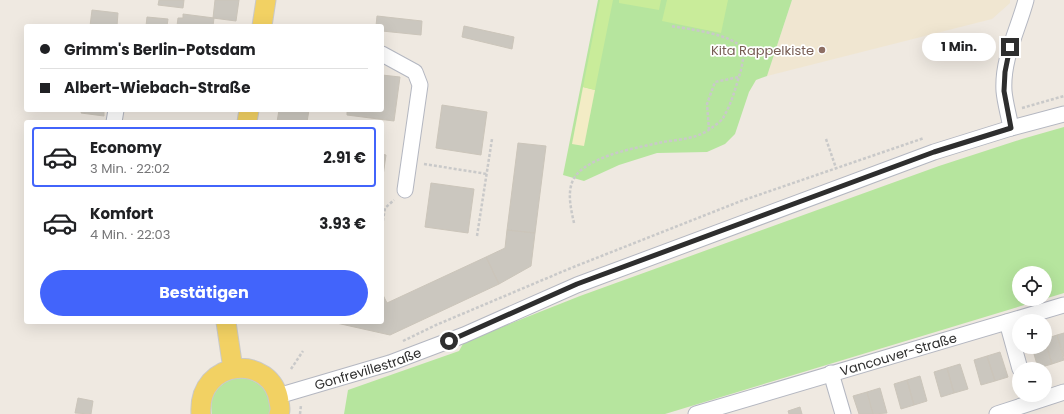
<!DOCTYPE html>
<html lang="de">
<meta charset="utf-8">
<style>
body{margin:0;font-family:Poppins,sans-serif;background:#f2f2f2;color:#202124;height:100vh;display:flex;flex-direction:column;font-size:15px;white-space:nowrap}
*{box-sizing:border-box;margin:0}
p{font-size:13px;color:#757577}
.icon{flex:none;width:22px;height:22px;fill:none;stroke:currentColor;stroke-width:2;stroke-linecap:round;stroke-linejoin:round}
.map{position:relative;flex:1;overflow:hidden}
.drawer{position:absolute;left:24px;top:120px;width:360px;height:204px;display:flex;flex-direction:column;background:#fff;border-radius:4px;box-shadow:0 4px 16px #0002}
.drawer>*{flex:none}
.top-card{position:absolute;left:24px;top:24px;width:360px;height:88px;border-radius:4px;box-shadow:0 4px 16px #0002;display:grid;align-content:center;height:88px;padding:0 16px;background:#fff}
.controls{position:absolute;left:1012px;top:266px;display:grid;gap:8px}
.controls a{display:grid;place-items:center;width:40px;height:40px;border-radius:50%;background:#fff;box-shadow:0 4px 16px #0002;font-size:20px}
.end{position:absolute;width:18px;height:18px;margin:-9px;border:5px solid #2e2e2e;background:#fff;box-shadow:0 0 0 2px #fff}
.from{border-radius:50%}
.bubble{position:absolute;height:28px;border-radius:14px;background:#fff;box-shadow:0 4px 16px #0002;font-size:13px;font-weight:700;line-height:28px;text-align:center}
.top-card b{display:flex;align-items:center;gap:14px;height:38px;font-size:15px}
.top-card b+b{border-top:1px solid #e0e0e0}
.top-card i{width:10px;height:10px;background:#202124}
ul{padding:7px 0 0;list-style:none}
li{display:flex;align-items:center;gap:12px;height:60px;margin:0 8px 6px;padding:0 8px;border:2px solid transparent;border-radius:4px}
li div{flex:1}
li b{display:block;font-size:15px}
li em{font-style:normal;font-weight:700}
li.on{border-color:#4264fb}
li>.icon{width:36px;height:36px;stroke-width:1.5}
.primary-button{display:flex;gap:8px;margin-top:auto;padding:8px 16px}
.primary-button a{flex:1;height:46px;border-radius:24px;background:#4264fb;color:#fff;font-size:16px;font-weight:700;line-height:46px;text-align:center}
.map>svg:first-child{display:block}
</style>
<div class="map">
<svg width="1064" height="414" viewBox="0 0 1064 414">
<rect width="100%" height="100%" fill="#efe9e1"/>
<path fill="#f0e6d1" d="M792 0H1010V3L992 19 767 76Z"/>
<path fill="#b6e59e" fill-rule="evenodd" d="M598 0H792L767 76 756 80 749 92 735 134 725 144 707 152 657 153 619 165 584 181 563 175Z
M1064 127V293L665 414H344L348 390 459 351 464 342 580 296 939 166 1022 139ZM1019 273H1045V299H1019Z
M240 377C260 380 273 393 270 414H212C208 393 221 381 240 377Z"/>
<path fill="#f3ecc5" d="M583 87 595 90 584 146 572 144Z"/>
<path fill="#c9ec9a" d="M600 0H613L595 90 583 87Z
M619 0H661L659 10 619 3Z
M667 0H728L721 33 662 21Z"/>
<path fill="#cbc7bf" stroke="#cbc5ba" d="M159 0H184L183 8 158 5Z
M215 0H239L236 21 213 18Z
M92 10 118 13 117 26H90Z
M183 14 214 18 213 26H177L178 18H183Z
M377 16 422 21 421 35 382 31V26H376Z
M147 17 168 19 167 26H146Z
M464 26 514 37 512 49 462 37Z
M382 75 400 77 394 121 347 115V110H382Z
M442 105 487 112 481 155 436 148Z
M82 110H104V116L81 113Z
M279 110H309L307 122H277Z
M518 143 546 146 535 233 507 230Z
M382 154 386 155 382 183Z
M431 183 474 189 468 233 425 227Z
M507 230 535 233 531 266 499 284 486 257 505 248Z
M486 257 499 284 390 335 332 322H382V293L387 303Z
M1064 333V357L1057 335Z
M1057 335 1064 360 1052 364 1045 339Z
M1045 342 1052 364 1038 368 1032 347H1045Z
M1000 352 1008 377 995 381 987 356Z
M987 356 995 381 981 385 974 360Z
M960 364 968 389 954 393 947 368Z
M947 368 954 393 941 397 934 372Z
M920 376 927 401 914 405 907 380Z
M907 380 914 405 901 409 894 384Z
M880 388 887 413 873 414 867 392Z
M867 392 873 414H859L853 396Z
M78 398 93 401 91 414 75 413Z
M800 407 802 414H789L788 411Z"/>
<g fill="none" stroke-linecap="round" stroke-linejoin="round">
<defs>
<g id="minor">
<path d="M382 54 415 72 420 85 405 190"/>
<path d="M114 122 116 110"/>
<path d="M1011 128C1009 116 1005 103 1004 91 1002 59 1018 30 1026 0"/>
<path d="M1007 322 1020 369"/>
<path d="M831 373 843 414"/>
<path id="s1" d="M278 396 390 363 464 335 577 285 934 152 1011 128 1064 114"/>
<path id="s2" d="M696 414 1064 305"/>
<path d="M997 414 1064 392"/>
</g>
<path id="major" d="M262 26 266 0
M247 122 249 110
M226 322 233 369
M201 414C197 358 273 353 279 402 280 406 281 410 279 414"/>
</defs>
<use href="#minor" stroke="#b4b7c1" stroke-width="17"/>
<use href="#major" stroke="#c9c9c9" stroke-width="21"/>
<path stroke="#c9c9c9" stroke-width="2.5" stroke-dasharray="3 2" stroke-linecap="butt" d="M1022 108 1064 96
M709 130 707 104 715 82 739 77
M826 139 836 168
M424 164 487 174
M574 223C570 205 565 184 580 171 602 153 636 148 663 142 681 139 699 139 714 126 717 124 721 121 723 118 732 103 736 86 741 70 742 63 745 55 742 49 734 34 687 29 671 26
M382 226 385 208 394 200
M477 236 492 139
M403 341 436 325 571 268 741 201 924 138
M291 369 303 351
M300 414 301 405"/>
<use href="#minor" stroke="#fff" stroke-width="15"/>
<use href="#major" stroke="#f2d163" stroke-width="19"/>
</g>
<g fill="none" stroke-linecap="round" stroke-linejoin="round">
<path stroke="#2e2e2e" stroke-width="5" d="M449 341 577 284 934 152 1011 128 1004 91 1005 72 1010 47"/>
</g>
<circle fill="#8d6e63" stroke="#fff" stroke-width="1.5" cx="822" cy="50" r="4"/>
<g text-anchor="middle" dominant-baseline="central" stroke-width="3.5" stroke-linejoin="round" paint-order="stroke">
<g font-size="13" fill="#785e54" stroke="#fff" text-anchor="end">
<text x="814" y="50">Kita Rappelkiste</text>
</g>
<g font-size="13" fill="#2e2e2e" stroke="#fff">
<text stroke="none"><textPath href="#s2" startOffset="211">Vancouver-Straße</textPath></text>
<text stroke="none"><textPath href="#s1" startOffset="94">Gonfrevillestraße</textPath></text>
</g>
</g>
</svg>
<div class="controls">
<a><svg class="icon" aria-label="locate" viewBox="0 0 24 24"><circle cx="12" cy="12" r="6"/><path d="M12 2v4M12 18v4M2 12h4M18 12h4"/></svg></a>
<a>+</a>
<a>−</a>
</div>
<i class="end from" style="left:449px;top:341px"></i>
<i class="end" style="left:1010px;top:47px"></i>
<div class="bubble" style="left:922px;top:33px;width:74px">1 Min.</div>
<div class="top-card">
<b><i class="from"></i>Grimm's Berlin-Potsdam</b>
<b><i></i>Albert-Wiebach-Straße</b>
</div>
<section class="drawer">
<ul>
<li class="on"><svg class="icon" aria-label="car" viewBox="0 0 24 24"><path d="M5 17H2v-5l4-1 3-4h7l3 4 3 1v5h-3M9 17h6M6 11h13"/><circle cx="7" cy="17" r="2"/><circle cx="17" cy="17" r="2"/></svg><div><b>Economy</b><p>3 Min. · 22:02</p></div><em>2.91 €</em></li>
<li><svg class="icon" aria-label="car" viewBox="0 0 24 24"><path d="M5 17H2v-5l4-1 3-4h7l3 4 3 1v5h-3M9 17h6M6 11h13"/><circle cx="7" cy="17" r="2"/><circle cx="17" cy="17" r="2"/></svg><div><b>Komfort</b><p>4 Min. · 22:03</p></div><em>3.93 €</em></li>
</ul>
<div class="primary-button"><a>Bestätigen</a></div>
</section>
</div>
